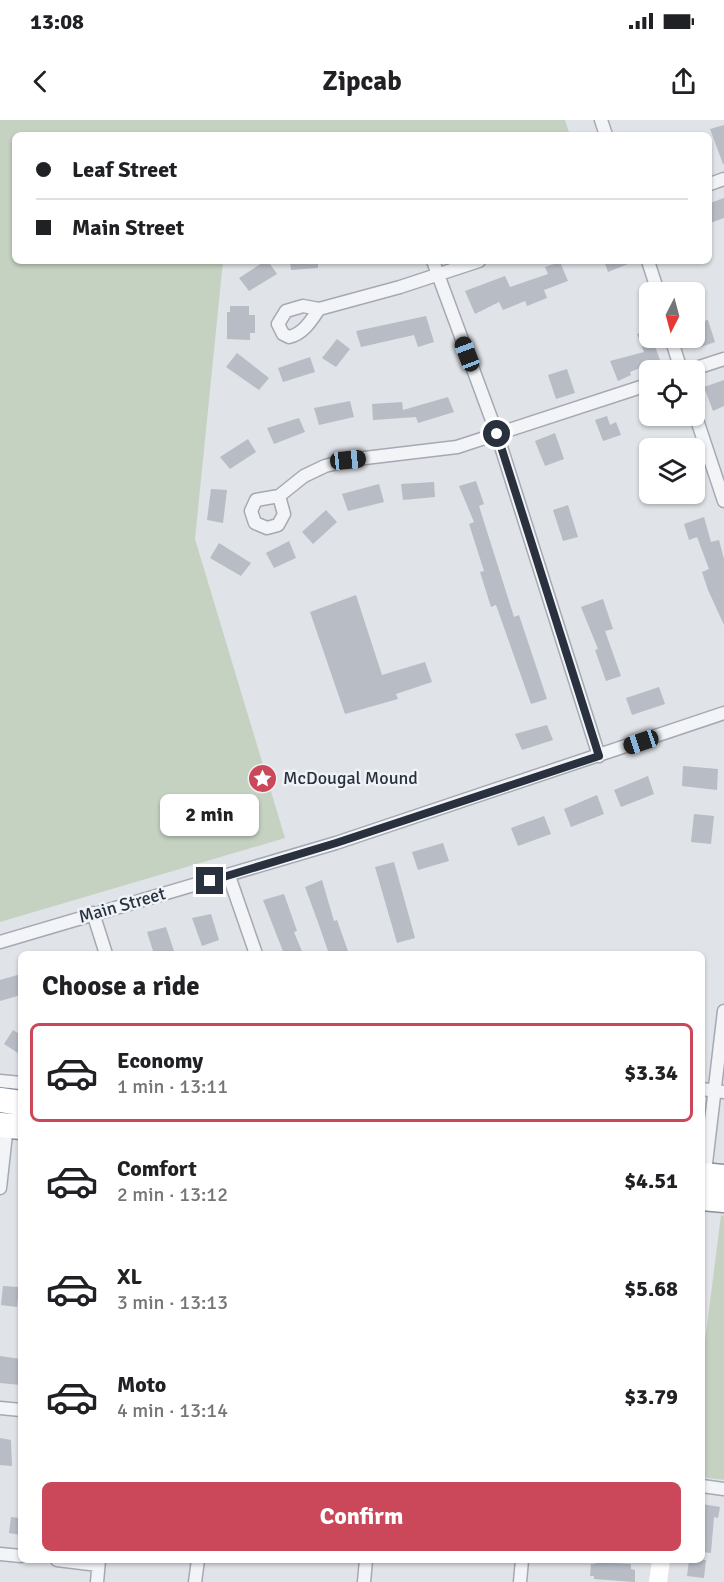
<!DOCTYPE html>
<meta charset="utf-8">
<style>
body{margin:0;font-family:Signika,sans-serif;background:#f6f6f6;color:#202124;height:100vh;display:flex;flex-direction:column;font-size:22px;white-space:nowrap}
*{box-sizing:border-box;margin:0}
p{font-size:20px;color:#757577}
.icon{flex:none;width:33px;height:33px;fill:none;stroke:currentColor;stroke-width:2;stroke-linecap:round;stroke-linejoin:round}
.map{position:relative;flex:1;overflow:hidden}
.panel{position:absolute;left:18px;top:831px;width:687px;height:612px;display:flex;flex-direction:column;background:#fff;border-radius:9px;box-shadow:0 2px 4px #0004}
.panel>*{flex:none}
.top-card{position:absolute;left:12px;top:12px;width:700px;height:132px;border-radius:9px;box-shadow:0 2px 4px #0004;display:grid;align-content:center;height:132px;padding:0 24px;background:#fff}
.needle{width:39px;rotate:186deg}
.tools{position:absolute;left:639px;top:162px;display:grid;gap:12px}
.tools a{display:grid;place-items:center;width:66px;height:66px;border-radius:9px;background:#fff;box-shadow:0 2px 4px #0004;font-size:30px}
.end{position:absolute;width:27px;height:27px;margin:-14px;border:8px solid #29313f;background:#fff;box-shadow:0 0 0 3px #fff}
.from{border-radius:50%}
.bubble{position:absolute;height:42px;border-radius:9px;background:#fff;box-shadow:0 2px 4px #0004;font-size:20px;font-weight:700;line-height:42px;text-align:center}
.car{position:absolute;width:18px;height:36px;margin:-18px -9px;border-radius:8px;box-shadow:0 0 4px 2px #0007;background:linear-gradient(#222 24%,#8ab4d8 0 40%,#222 0 76%,#8ab4d8 0 86%,#222 0)}
.top-card b{display:flex;align-items:center;gap:21px;height:57px;font-size:22px}
.top-card b+b{border-top:2px solid #e0e0e0}
.top-card i{width:15px;height:15px;background:#202124}
ul{padding:0;list-style:none}
li{display:flex;align-items:center;gap:18px;height:99px;margin:0 12px 9px;padding:0 12px;border:3px solid transparent;border-radius:9px}
li div{flex:1}
li b{display:block;font-size:22px}
li em{font-style:normal;font-weight:700}
li.active{border-color:#ca4859}
li>.icon{width:54px;height:54px;stroke-width:1.5}
h2{padding:0 24px;font-size:27px;line-height:72px}
.primary-button{display:flex;gap:12px;margin-top:auto;padding:12px 24px}
.primary-button a{flex:1;height:69px;border-radius:9px;background:#ca4859;color:#fff;font-size:24px;font-weight:700;line-height:69px;text-align:center}
.status{display:flex;justify-content:space-between;align-items:center;height:42px;padding:0 30px;background:#fff;direction:ltr}
.status svg{height:16px;fill:currentColor}
header{display:flex;justify-content:space-between;align-items:center;height:78px;padding:0 24px;background:#fff;font-size:27px;font-weight:700}
.map>svg:first-child{display:block}
</style>
<div class="status"><b>13:08</b><svg viewBox="0 0 49 12"><path d="M0 12V9h3v3zM5 12V6h3v6zM10 12V3h3v9zM15 12V0h3v12zM26 1h20v11H26zM47 4h2v5h-2z"/></svg></div>
<header><svg class="icon" aria-label="back" viewBox="0 0 24 24"><path d="M15 5l-7 7 7 7"/></svg>Zipcab<svg class="icon" aria-label="share" viewBox="0 0 24 24"><path d="M12 15V3M7 8l5-5 5 5M5 13v7h14v-7"/></svg></header>
<div class="map">
<svg width="724" height="1462" viewBox="0 0 724 1462">
<rect width="100%" height="100%" fill="#e0e3e8"/>
<path fill="#c5d2c1" d="M0 0H565L570 15H15V141H223L195 419 285 718 0 802Z
M721 1095 724 1096V1360L702 1357V1245Z"/>
<path fill="#b7bcc5" d="M724 5V44H723L710 9Z
M724 78V98L710 103V83Z
M265 141H268L277 154 249 171 239 158Z
M290 141H318V148L291 150Z
M604 141H633V142L608 152Z
M560 142 568 161 544 170 547 178 527 186 525 181 503 190 499 182 475 194 465 171 505 156 510 167 548 154 545 147Z
M230 186H249V195H255V213H250V220L227 219V192H230Z
M426 196 434 222 418 227 414 215 361 227 356 211Z
M708 200 715 222 701 227 699 223 694 224V203Z
M649 210 650 218H652L660 240 630 252 631 255 618 261 610 241 644 232 637 214Z
M337 219 350 229 336 247 322 238Z
M237 233 269 258 259 270 226 247Z
M310 237 315 252 283 262 278 248Z
M567 249 575 273 556 279 548 255Z
M724 260V286L713 291 704 267Z
M448 277 454 292 418 303 416 297 373 300 372 284 402 282 403 290Z
M350 281 354 297 319 305 314 288Z
M607 296 610 305 616 302 621 315 603 321 595 300Z
M655 296H685V298L658 306Z
M299 298 305 312 274 324 267 308Z
M555 313 564 339 545 346 535 321Z
M248 319 256 332 230 349 220 337Z
M476 361 484 384 479 386 514 497 519 495 547 579 531 584 496 485 491 487 480 452 484 451 469 404 474 402 459 366Z
M434 362 435 377 403 380 401 364Z
M379 364 384 382 348 391 342 374Z
M211 369 227 370 223 403 207 400Z
M568 385 578 417 563 421 553 390Z
M326 390 337 402 313 424 302 412Z
M704 397 711 422 719 420 724 439V505L708 470 702 452 709 449 697 417 689 420 684 404Z
M289 421 296 438 274 448 266 433Z
M219 423 251 443 241 456 210 438Z
M356 475 382 555 425 542 432 562 396 574 398 579 345 594 310 492Z
M603 479 613 509 605 511 621 556 606 561 595 530 598 529 581 487Z
M659 567 665 584 632 595 626 578Z
M547 605 553 620 522 630 515 614Z
M683 646 718 649 717 670 682 666Z
M648 656 654 674 621 687 614 670Z
M597 675 604 694 571 707 564 689Z
M694 694 714 696 711 724 691 722Z
M544 696 551 714 518 726 511 708Z
M443 723 449 741 418 750 412 732Z
M394 742 415 818 397 823 375 747Z
M322 760 334 801 337 800 349 834H329L319 805 305 767Z
M284 774 297 811 294 812 303 834H284L263 780Z
M211 794 219 820 202 826 192 798Z
M166 807 175 834H154L147 812Z
M21 854V875L0 881V860Z
M13 910 21 915V935L4 924Z
M3 1166 19 1167 17 1187 1 1185Z
M0 1236 21 1239V1265L0 1263Z
M0 1318 11 1320 12 1346 0 1345Z
M702 1384 720 1387 718 1398 714 1397 711 1433 702 1432Z
M11 1397 21 1398V1415L9 1413Z
M689 1440H706L704 1458 687 1456Z
M595 1442 631 1444V1449L635 1450V1462L594 1459V1456H590L591 1444H595Z"/>
<g fill="none" stroke-linecap="round" stroke-linejoin="round">
<defs>
<path id="street" d="M601 0 606 15
M710 64 724 59
M433 141 497 314 599 636
M648 141 658 172
M319 189 303 186 286 191 278 204 283 214 289 217C303 214 311 201 319 189L400 167 479 141
M671 218 681 250
M690 250 724 239
M694 291 724 381
M279 376 256 380 251 391 255 403 267 408 278 405 284 394 279 376 304 356 325 346 348 340 457 327 650 264
M229 756 256 834
M93 793 106 834
M0 822 336 723 724 593
M0 961 21 963
M702 969 724 972
M704 1060 724 891
M0 1068 7 1005
M0 1288 21 1290
M702 1366 724 1369
M0 1434 21 1436
M57 1440 98 1445
M97 1462 99 1440
M195 1462 198 1440
M364 1462 366 1440
M520 1462 522 1440"/>
<path id="highway" d="M0 980 21 983
M0 1005 21 1007
M702 1055 724 1057
M702 1078 724 1080"/>
</defs>
<use href="#street" stroke="#a5aab2" stroke-width="15"/>
<use href="#highway" stroke="#88909f" stroke-width="27"/>
<use href="#street" stroke="#f2f4f7" stroke-width="12"/>
<path stroke="#fff" stroke-width="18" d="M658 1462 661 1440"/>
<use href="#highway" stroke="#fff" stroke-width="24"/>
</g>
<g fill="none" stroke-linecap="round" stroke-linejoin="round">
<path stroke="#29313f" stroke-width="8" d="M210 761 336 723 599 636 497 314"/>
</g>
<defs>
<symbol id="sight-disc" viewBox="-11 -11 22 22"><circle r="9.5" fill="#ca4859" stroke="#eff2f6"/><path d="M0-6L1.8-2.2L6-1.7L2.9 1.2L3.7 5.4L0 3.3L-3.7 5.4L-2.9 1.2L-6-1.7L-1.8-2.2Z" fill="#fff"/></symbol>
</defs>
<g fill-rule="evenodd">
<use href="#sight-disc" x="246" y="642" width="33" height="33"/>
</g>
<g text-anchor="middle" dominant-baseline="central" stroke-width="5" stroke-linejoin="round" paint-order="stroke">
<g font-size="18" fill="#29313f" stroke="#eff2f6" text-anchor="start">
<text x="283" y="658">McDougal Mound</text>
</g>
<g font-size="18" fill="#29313f" stroke="#eff2f6">
<text transform="translate(122 785) rotate(-16)">Main Street</text>
</g>
</g>
</svg>
<div class="tools">
<a><svg class="needle" viewBox="-14 -14 28 28"><path d="M0-13l5 13h-10z" fill="#e53935"/><path d="M0 13l5-13h-10z" fill="#757577"/></svg></a>
<a><svg class="icon" aria-label="locate" viewBox="0 0 24 24"><circle cx="12" cy="12" r="6"/><path d="M12 2v4M12 18v4M2 12h4M18 12h4"/></svg></a>
<a><svg class="icon" aria-label="layers" viewBox="0 0 24 24"><path d="M12 4l9 5-9 5-9-5zM3 14l9 5 9-5"/></svg></a>
</div>
<i class="end from" style="left:497px;top:314px"></i>
<i class="end" style="left:210px;top:761px"></i>
<div class="bubble" style="left:160px;top:674px;width:99px">2 min</div>
<i class="car" style="left:467px;top:234px;rotate:339deg"></i>
<i class="car" style="left:348px;top:340px;rotate:84deg"></i>
<i class="car" style="left:641px;top:622px;rotate:251deg"></i>
<div class="top-card">
<b><i class="from"></i>Leaf Street</b>
<b><i></i>Main Street</b>
</div>
<section class="panel">
<h2>Choose a ride</h2>
<ul>
<li class="active"><svg class="icon" aria-label="car" viewBox="0 0 24 24"><path d="M5 17H2v-5l4-1 3-4h7l3 4 3 1v5h-3M9 17h6M6 11h13"/><circle cx="7" cy="17" r="2"/><circle cx="17" cy="17" r="2"/></svg><div><b>Economy</b><p>1 min · 13:11</p></div><em>$3.34</em></li>
<li><svg class="icon" aria-label="car" viewBox="0 0 24 24"><path d="M5 17H2v-5l4-1 3-4h7l3 4 3 1v5h-3M9 17h6M6 11h13"/><circle cx="7" cy="17" r="2"/><circle cx="17" cy="17" r="2"/></svg><div><b>Comfort</b><p>2 min · 13:12</p></div><em>$4.51</em></li>
<li><svg class="icon" aria-label="car" viewBox="0 0 24 24"><path d="M5 17H2v-5l4-1 3-4h7l3 4 3 1v5h-3M9 17h6M6 11h13"/><circle cx="7" cy="17" r="2"/><circle cx="17" cy="17" r="2"/></svg><div><b>XL</b><p>3 min · 13:13</p></div><em>$5.68</em></li>
<li><svg class="icon" aria-label="car" viewBox="0 0 24 24"><path d="M5 17H2v-5l4-1 3-4h7l3 4 3 1v5h-3M9 17h6M6 11h13"/><circle cx="7" cy="17" r="2"/><circle cx="17" cy="17" r="2"/></svg><div><b>Moto</b><p>4 min · 13:14</p></div><em>$3.79</em></li>
</ul>
<div class="primary-button"><a>Confirm</a></div>
</section>
</div>
